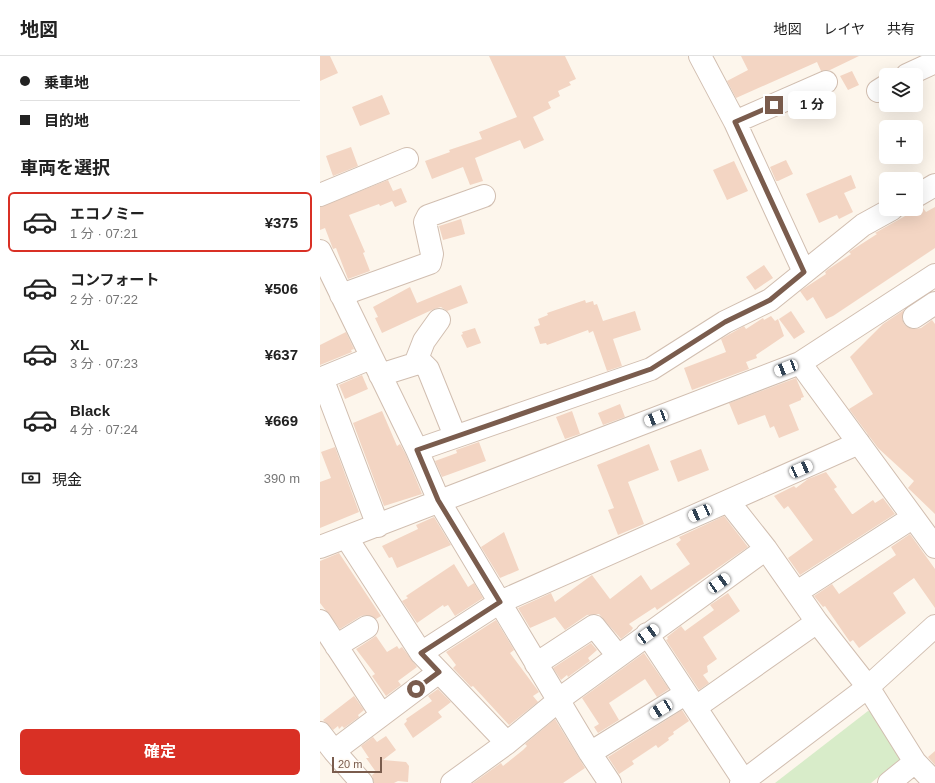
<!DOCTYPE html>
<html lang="ja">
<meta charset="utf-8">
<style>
body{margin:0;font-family:Helvetica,"Noto Sans JP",sans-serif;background:#f6f6f6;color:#222;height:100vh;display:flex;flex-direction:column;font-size:15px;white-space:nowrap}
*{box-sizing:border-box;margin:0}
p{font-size:13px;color:#767676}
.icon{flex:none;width:22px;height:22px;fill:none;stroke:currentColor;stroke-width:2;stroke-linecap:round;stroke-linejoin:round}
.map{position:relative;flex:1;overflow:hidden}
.panel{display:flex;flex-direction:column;background:#fff;width:320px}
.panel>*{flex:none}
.banner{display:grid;align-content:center;height:88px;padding:0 20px;background:#fff}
.fabs{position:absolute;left:559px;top:12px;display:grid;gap:8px}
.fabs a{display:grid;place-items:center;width:44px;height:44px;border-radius:6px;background:#fff;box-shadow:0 4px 16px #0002;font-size:20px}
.scale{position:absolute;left:12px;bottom:10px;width:50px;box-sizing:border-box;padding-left:4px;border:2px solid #7a5c4d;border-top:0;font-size:11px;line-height:14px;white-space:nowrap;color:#7a5c4d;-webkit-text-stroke:3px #fffaf3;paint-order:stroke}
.end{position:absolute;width:18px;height:18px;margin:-9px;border:5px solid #7a5c4d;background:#fff;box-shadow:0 0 0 2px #fff}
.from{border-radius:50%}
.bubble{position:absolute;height:28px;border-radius:6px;background:#fff;box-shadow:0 4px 16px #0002;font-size:13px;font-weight:700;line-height:28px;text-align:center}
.car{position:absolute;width:12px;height:24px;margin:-12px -6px;border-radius:5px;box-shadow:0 0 3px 1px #0007;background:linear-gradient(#fff 24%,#345 0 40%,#fff 0 76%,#345 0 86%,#fff 0)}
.banner b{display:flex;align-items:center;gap:14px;height:38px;font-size:15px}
.banner b+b{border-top:1px solid #e0e0e0}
.banner i{width:10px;height:10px;background:#222}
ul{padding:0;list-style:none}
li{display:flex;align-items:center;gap:12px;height:60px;margin:0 8px 6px;padding:0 12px;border:2px solid transparent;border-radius:6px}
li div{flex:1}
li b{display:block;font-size:15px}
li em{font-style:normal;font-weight:700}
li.active{border-color:#d93025}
li>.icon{width:36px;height:36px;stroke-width:1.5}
h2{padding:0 20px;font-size:18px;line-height:48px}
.pay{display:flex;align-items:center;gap:10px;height:44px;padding:0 20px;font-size:15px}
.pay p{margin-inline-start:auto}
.button{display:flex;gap:8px;margin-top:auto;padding:8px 20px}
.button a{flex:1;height:46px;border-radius:6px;background:#d93025;color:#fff;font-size:16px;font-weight:700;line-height:46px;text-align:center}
header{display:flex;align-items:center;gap:24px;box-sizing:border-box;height:56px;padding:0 20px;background:#fff;border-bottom:1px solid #e0e0e0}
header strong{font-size:19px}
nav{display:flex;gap:22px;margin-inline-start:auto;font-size:14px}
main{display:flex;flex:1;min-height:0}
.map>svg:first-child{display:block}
</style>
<header>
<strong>地図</strong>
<nav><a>地図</a><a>レイヤ</a><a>共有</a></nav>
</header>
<main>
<section class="panel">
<div class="banner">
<b><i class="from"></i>乗車地</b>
<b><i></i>目的地</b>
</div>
<h2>車両を選択</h2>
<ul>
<li class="active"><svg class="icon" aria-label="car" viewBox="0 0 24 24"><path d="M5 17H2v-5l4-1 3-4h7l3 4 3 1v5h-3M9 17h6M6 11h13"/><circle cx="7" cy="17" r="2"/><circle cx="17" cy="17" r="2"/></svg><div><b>エコノミー</b><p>1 分 · 07:21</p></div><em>¥375</em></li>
<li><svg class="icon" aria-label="car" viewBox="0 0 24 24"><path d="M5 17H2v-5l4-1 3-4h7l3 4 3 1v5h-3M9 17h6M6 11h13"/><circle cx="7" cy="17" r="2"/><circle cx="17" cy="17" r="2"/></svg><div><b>コンフォート</b><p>2 分 · 07:22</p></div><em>¥506</em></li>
<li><svg class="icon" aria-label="car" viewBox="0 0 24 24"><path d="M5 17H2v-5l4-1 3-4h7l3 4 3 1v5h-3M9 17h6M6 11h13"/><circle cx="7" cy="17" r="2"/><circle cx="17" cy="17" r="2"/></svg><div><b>XL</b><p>3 分 · 07:23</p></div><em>¥637</em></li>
<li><svg class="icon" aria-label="car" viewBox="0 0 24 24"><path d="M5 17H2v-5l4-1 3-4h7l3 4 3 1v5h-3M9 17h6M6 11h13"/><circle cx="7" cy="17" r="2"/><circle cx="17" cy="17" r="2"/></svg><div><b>Black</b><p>4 分 · 07:24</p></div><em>¥669</em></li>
</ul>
<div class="pay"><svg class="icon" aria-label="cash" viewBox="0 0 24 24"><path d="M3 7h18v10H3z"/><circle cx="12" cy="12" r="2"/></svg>現金<p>390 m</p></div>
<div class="button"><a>確定</a></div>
</section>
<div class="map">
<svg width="615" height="727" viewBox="0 0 615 727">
<rect width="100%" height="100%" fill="#fdf6ec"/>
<path fill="#d8ecc9" d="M548 655 553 656 586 698 551 727H455Z"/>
<path fill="#f3d5c3" d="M0 0H10L18 17 0 25Z
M169 0H245L256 23 249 26 251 29 238 35 240 40 228 46 231 52 213 61 224 84 204 93 200 84 155 102 163 125 150 129 143 111 112 123 105 105 130 96 129 94 162 83 159 76 197 61Z
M421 0H539L510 14 501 15 497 6 416 42 407 25 428 14Z
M532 15 539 29 528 34 520 20Z
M62 39 70 58 40 70 32 51Z
M31 91 38 110 13 120 6 100Z
M466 104 473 118 458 125H456L450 111Z
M414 105 428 135 407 144 393 114Z
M531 119 536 132 524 137 533 156 519 163 517 159 499 167 486 138Z
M68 124 73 135 81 132 87 146 75 151 72 145 60 150 59 148 29 159 45 196 43 197 50 215 28 223 16 192 13 193 5 172 0 174V151Z
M615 151V192L513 260 506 263 493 241 487 245 480 235 506 218 505 216 507 214 531 198 529 196 557 178 555 177 594 155 596 156 603 152 606 156Z
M141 163 145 178 123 184 119 170Z
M444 209 453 222 435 234 426 221Z
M141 229 148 247 127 255 121 251 114 253 62 277 55 262 58 261 53 251 90 231 97 247Z
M265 244 266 247 273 245 274 249 277 248 283 265 315 255 321 274 293 283 302 310 287 315 273 275 269 277 268 274 227 289 226 287 220 288 214 271 220 269 218 263 228 259 227 257Z
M584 254 582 262 584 268 589 272 595 273 601 272 612 264 615 268V458L588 432 594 425 558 392 529 353 553 338 530 301 563 268Z
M471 255 485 276 474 283 459 263Z
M451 260 455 265 458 263 464 280 436 299 437 302 426 306 429 313 372 334 364 312 406 296 401 283 424 270 426 273 443 262 444 264Z
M155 272 161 287 147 292 141 279 143 278 142 276Z
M26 276 34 293 31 294 32 296 0 309V289Z
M42 319 48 333 25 343 19 329Z
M476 322 484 341 481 342V344L469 349 479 374 459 382 454 370 450 372 445 359 418 369 409 347Z
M300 348 305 361 283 369 278 357Z
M62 355 77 390 80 388 86 399 102 438 64 450 33 367Z
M252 355 260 378 245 383 236 361Z
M159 386 166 405 122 421 115 405 137 397 136 394Z
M329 388 339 414 308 426 324 468 298 479 288 454 294 452 277 409Z
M15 391 39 456 0 472V426L11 422 1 396Z
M381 393 389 414 358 426 350 405Z
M506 416 517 431 514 433 532 458H533L553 444 555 447 563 442 575 458 480 519 468 502 493 484 468 450 464 453 454 440 474 430 476 432 488 423Z
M404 460 428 491 337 554 335 551 309 568 313 572 311 575 301 583 279 558 267 559 245 574 235 561 210 572 198 552 231 537 235 546 272 519 290 543 321 519 331 534 370 508 356 488 361 484 359 481Z
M114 461 131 489 77 512 72 501 69 502 62 490 98 473 96 469Z
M184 476 199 514 180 522 161 491Z
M590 478 615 513V552L594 522 573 537 586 557 539 592 533 584 530 586 505 550 503 551 494 540 512 528 519 538 576 499 571 491Z
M19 497 61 560 56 563 47 559 41 560 20 573 0 547V505Z
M134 508 148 531 154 527 163 542 135 560 128 549 124 551 123 549 97 567 82 545 88 542 86 540Z
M408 537 420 555 383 581 397 603 387 610 388 616 383 619 389 627 379 634 346 584 348 583 347 581 361 570 365 575 394 554 390 549Z
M176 564 194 594 190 597 219 636 213 640 218 646 189 669 153 630 151 631 133 612 136 609 126 596Z
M56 580 67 596 77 590 79 593 82 591 97 611 78 625 81 629 66 640 52 620 55 618 36 593Z
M271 587 277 594 268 602 270 605 248 621 247 619 241 624 233 612Z
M324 597 349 633 337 641 325 623 289 647 299 664 278 677 274 671 279 668 262 642Z
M118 633 131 646 118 656 122 661 93 682 84 668 87 665 86 663 112 645 108 640Z
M34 640 44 654 38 659 39 661 24 672 22 670 19 673 18 670 13 674 3 664Z
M362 654 369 665 353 676 354 678 348 682 349 684 338 692 336 689 312 705 314 708 299 718 288 701Z
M235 663 265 712 243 727H153L181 707 183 710 203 694 207 690 205 688Z
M66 680 76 694 63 704 86 706 89 710 88 726 78 725 74 727H54L52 719 56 716 46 702H49L41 690 53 681 57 686Z
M615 695V709L608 701Z"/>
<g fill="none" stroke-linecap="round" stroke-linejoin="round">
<defs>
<path id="minor" d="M380 0 415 66 484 216
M587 19 615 6
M558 35 566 30
M415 66 506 26
M0 139 87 103
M596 140 615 129
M0 195 97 394 119 445 270 697 290 727
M21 239 110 207 112 198 105 166 108 160 164 140
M594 261 615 247
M98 303 108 313 135 380
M480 307 615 491
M60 319 95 308 104 285 119 264
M2 322 58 470
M0 323 51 302
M97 394 331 313 405 266 450 244 543 169 572 153
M408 445 446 493 497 566 548 631 595 706 615 727
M26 481 101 597 187 687
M0 491 480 307 615 219
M477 536 592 462
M0 565 61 658
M327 578 424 725
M16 590 47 571
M101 597 180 546 539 387
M216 608 274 570 298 600
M238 644 446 493
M376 651 497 566
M0 677 14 695
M270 697 365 638
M42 727 14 695 119 616
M132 727 187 687 238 645
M421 727 548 631 615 570
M569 727 595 706"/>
</defs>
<use href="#minor" stroke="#d1beb0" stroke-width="24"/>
<use href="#minor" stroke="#fff" stroke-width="22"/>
</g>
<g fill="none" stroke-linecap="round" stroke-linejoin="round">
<path stroke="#7a5c4d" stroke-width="5" d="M96 633 119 616 101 597 180 546 118 444 97 394 331 313 405 266 450 244 484 216 415 66 454 49"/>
</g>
</svg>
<div class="fabs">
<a><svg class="icon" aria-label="layers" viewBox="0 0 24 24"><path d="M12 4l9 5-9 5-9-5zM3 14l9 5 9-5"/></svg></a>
<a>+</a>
<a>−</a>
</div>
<div class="scale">20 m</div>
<i class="end from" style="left:96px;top:633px"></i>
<i class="end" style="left:454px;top:49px"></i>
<div class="bubble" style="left:468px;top:35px;width:48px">1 分</div>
<i class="car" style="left:466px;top:312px;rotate:249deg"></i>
<i class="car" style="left:336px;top:362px;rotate:249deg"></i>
<i class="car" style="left:481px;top:413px;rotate:66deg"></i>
<i class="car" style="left:380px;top:457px;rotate:246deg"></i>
<i class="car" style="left:399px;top:527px;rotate:55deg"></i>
<i class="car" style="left:328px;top:578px;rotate:54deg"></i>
<i class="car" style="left:341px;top:653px;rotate:238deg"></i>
</div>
</main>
